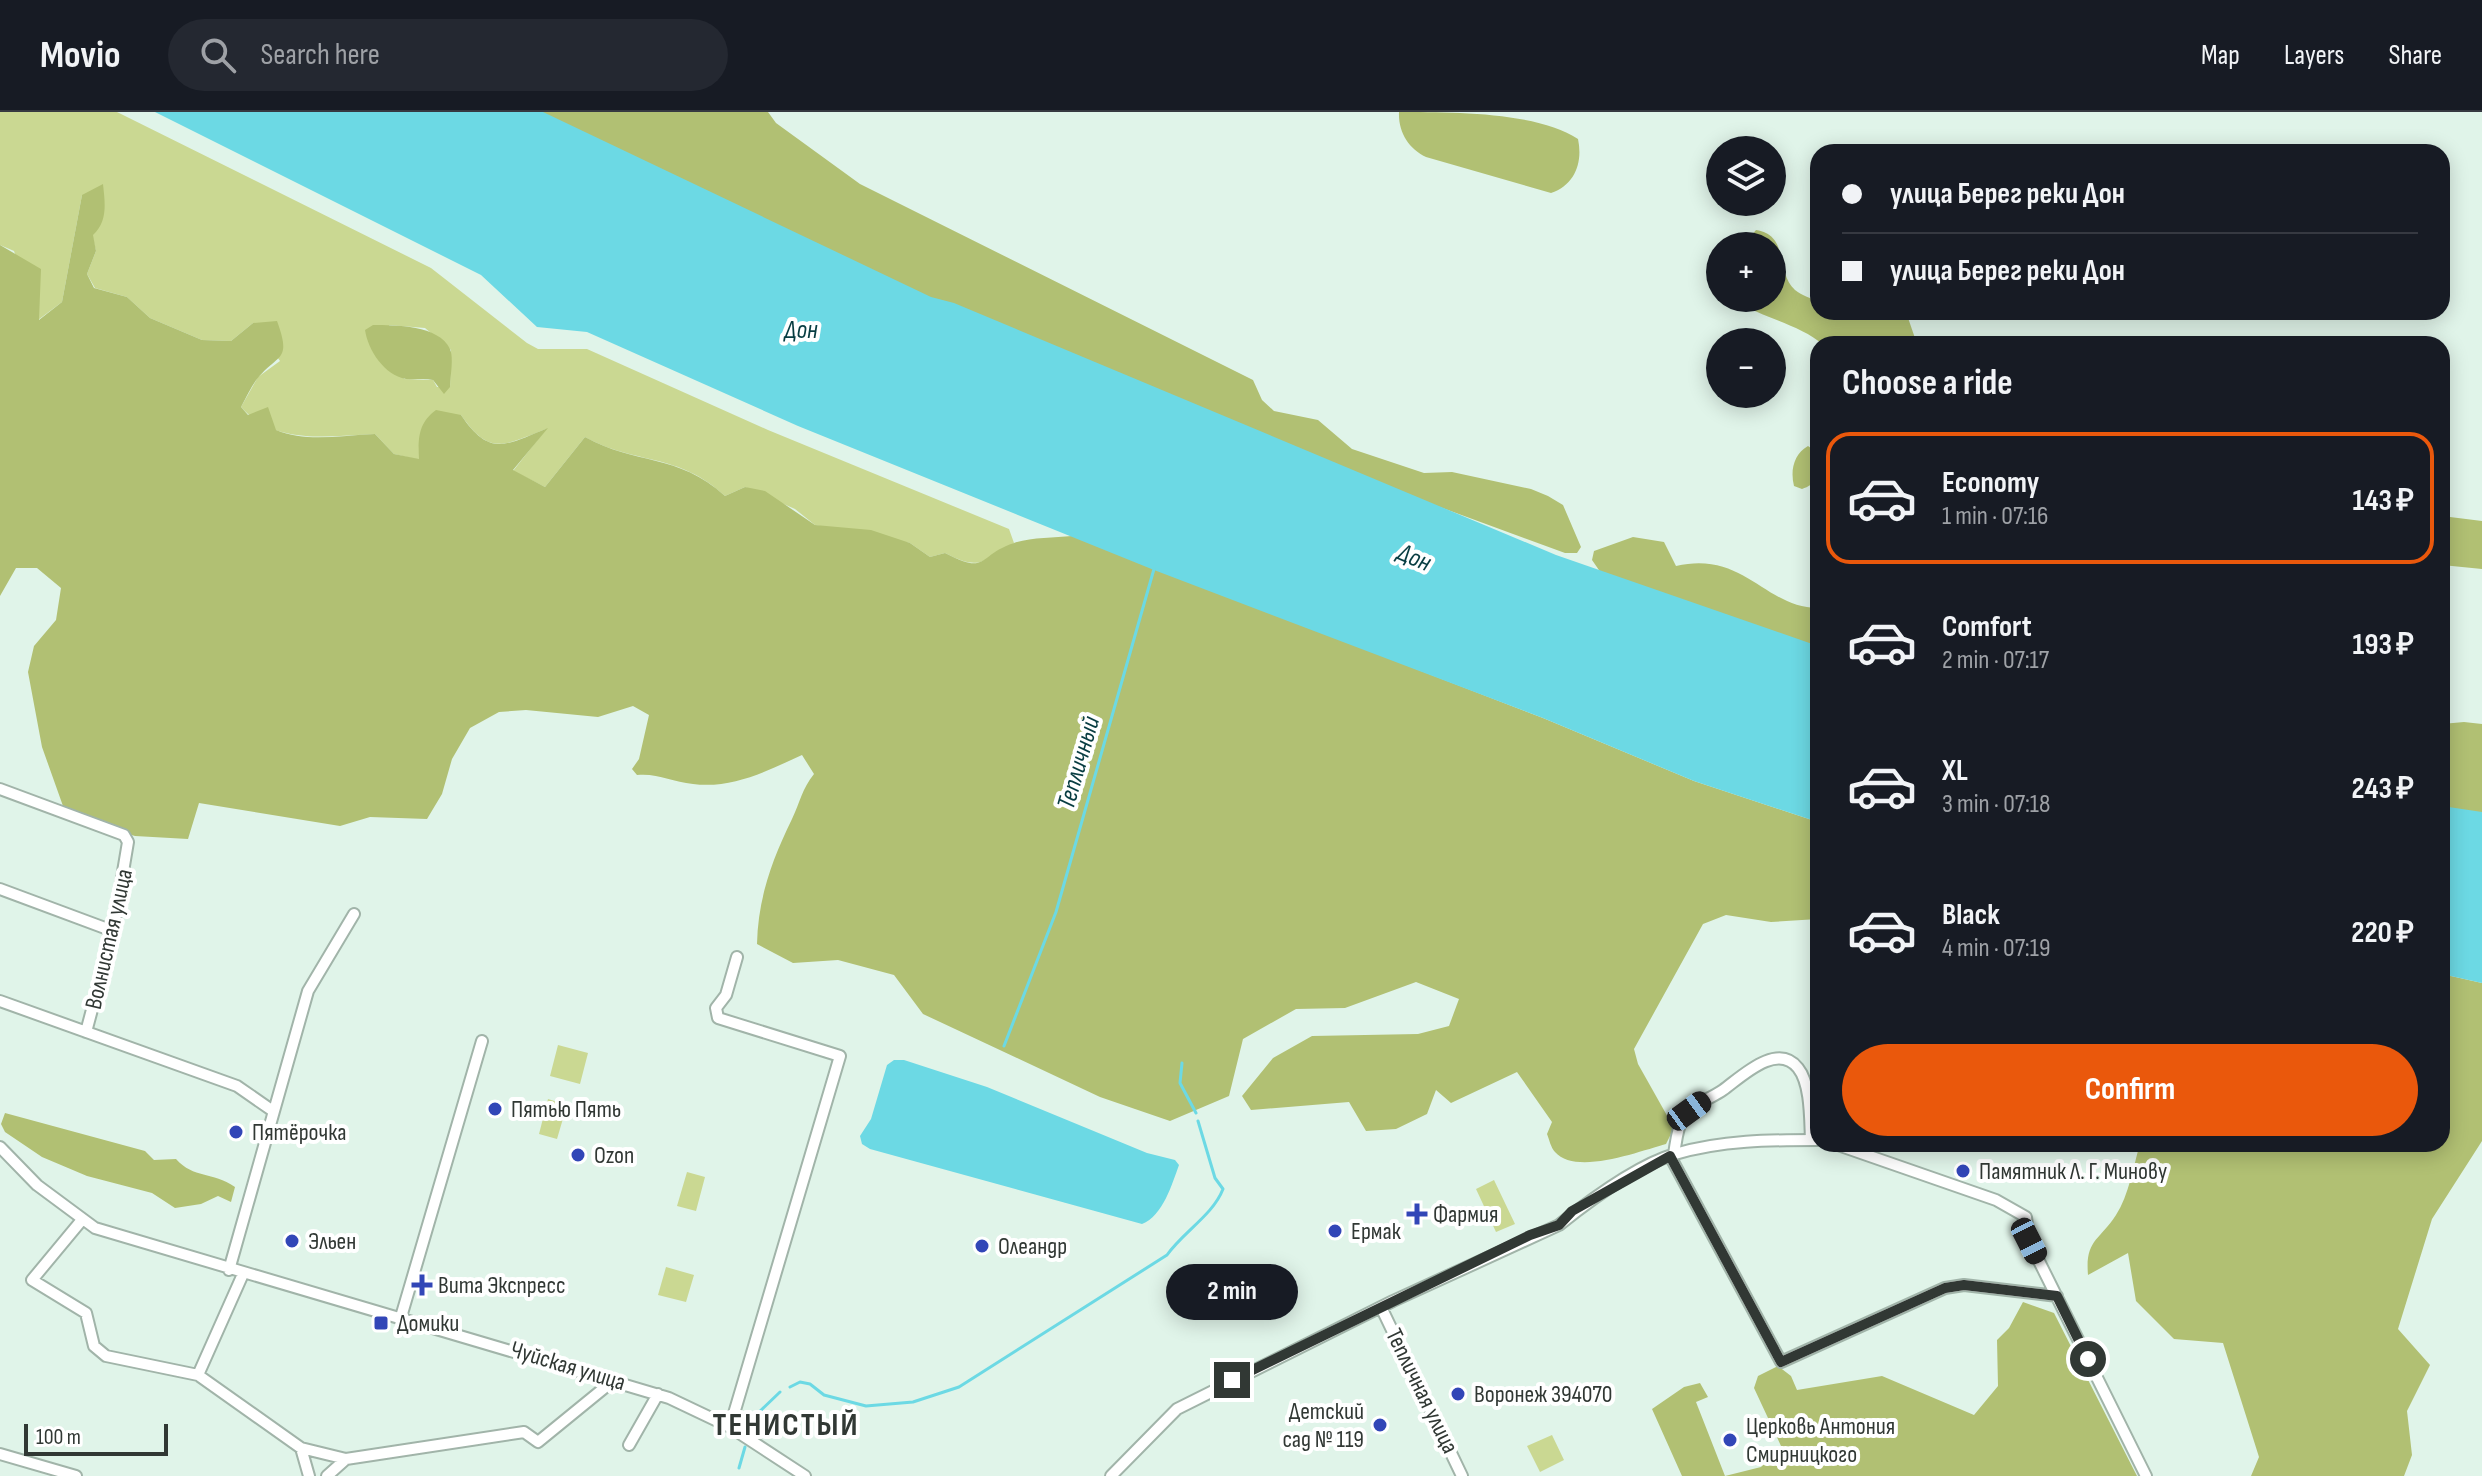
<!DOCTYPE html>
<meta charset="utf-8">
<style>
body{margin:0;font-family:"Sofia Sans Condensed",sans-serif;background:#242831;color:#f1f3f6;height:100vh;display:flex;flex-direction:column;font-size:30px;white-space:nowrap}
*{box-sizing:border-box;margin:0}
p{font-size:26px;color:#9ea1a6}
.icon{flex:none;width:44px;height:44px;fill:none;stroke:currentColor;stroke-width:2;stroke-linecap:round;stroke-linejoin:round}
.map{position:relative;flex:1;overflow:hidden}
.drawer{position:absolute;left:1810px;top:224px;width:640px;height:816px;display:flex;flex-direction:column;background:#171b24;border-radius:24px;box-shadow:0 4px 20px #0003}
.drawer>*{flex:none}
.banner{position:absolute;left:1810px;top:32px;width:640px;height:176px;border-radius:24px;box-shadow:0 4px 20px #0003;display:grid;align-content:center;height:176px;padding:0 32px;background:#171b24}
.tools{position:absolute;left:1706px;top:24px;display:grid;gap:16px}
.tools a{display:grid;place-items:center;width:80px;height:80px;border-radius:50%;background:#171b24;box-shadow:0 4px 20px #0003;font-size:40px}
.scale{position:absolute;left:24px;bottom:20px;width:144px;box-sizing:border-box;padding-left:8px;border:4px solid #313834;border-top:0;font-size:22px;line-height:28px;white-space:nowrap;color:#313834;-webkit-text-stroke:6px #fff;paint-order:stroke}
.end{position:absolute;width:36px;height:36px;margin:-18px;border:10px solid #313834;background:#fff;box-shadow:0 0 0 4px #fff}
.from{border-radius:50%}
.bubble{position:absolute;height:56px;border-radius:28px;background:#171b24;box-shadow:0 4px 20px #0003;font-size:26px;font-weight:700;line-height:56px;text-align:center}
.car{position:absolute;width:24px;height:48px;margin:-24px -12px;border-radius:10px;box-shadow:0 0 6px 2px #0007;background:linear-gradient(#222 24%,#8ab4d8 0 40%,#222 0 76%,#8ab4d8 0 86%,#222 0)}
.banner b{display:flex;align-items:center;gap:28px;height:76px;font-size:30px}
.banner b+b{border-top:2px solid #363941}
.banner i{width:20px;height:20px;background:#f1f3f6}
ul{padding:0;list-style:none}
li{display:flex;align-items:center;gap:24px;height:132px;margin:0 16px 12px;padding:0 16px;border:4px solid transparent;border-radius:24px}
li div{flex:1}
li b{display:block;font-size:30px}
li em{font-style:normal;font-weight:700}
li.active{border-color:#ea580c}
li>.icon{width:72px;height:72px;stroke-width:1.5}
h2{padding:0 32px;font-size:36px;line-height:96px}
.primary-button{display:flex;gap:16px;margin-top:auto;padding:16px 32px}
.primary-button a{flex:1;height:92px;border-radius:48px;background:#ea580c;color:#fff;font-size:32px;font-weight:700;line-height:92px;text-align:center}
header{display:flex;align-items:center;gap:48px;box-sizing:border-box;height:112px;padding:0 40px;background:#171b24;border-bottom:2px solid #363941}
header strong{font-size:38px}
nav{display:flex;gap:44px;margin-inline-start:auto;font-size:28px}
.search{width:560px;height:72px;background:#242831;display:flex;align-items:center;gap:20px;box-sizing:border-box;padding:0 28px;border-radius:44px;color:#9ea1a6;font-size:30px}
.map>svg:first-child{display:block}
</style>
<header>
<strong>Movio</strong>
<div class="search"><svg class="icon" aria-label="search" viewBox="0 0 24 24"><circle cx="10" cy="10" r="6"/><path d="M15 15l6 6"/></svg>Search here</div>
<nav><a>Map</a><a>Layers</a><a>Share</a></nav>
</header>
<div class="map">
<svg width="2482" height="1364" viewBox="0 0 2482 1364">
<rect width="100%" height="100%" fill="#e0f4e9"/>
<path fill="#cad892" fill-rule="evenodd" d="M0 0H117L431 156 527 231 538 237H587L768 318 1009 417 1014 431C982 450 980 459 945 441L930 445 910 431 815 413 795 397 745 375 725 384C678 340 635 353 585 325L545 375 513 359 546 317C504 333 490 345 461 303L419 348 394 342 375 322C329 324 276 334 241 295L258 265 280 249 253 211 231 229 202 228 150 206 127 185 95 176 87 162 96 139 82 83 62 190 38 208 14 139 0 133ZM389 213 425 216 451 238 450 275H437L433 268 404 267Z
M558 933 588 941 580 972 550 964Z
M548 987 567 993 557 1027 539 1022Z
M687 1060 705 1065 696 1099 677 1094Z
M1494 1068 1515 1112 1496 1120 1476 1077Z
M666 1155 694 1163 686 1190 658 1183Z
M1552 1323 1564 1348 1540 1360 1527 1334Z"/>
<path fill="#b1c073" d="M536 0H768L776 11 860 72 1253 268 1262 288 1274 299 1318 308 1352 337 1424 361 1452 360 1531 377 1548 384 1563 393 1581 435 1577 441H1565L1358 365 910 178Z
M1399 0C1452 0 1538 0 1578 27 1583 50 1575 73 1551 81L1426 45C1409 37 1398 20 1399 0Z
M103 72C105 91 108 109 93 123L96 139 87 162 94 176 127 185 150 206 202 228 231 229 253 211 277 209C292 250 278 241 257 267 251 275 246 286 241 295L248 303 268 295 276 318C307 331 342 323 375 322L394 342 419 347C418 327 418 311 436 298L461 303C490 346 506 333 548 316L513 358 545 375 585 325C635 353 678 341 725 384L745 375 765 379 815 413 871 418 910 431 930 445 945 441C989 464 977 443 1014 431 1031 425 1054 426 1072 424L1543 606 1694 669 1818 710V807L1771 810 1726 803 1703 812 1634 937 1638 952 1674 1016 1666 1032C1640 1039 1576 1064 1555 1040 1551 1036 1549 1027 1547 1022L1552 1010 1517 960 1451 991 1436 978 1427 1002 1396 1017 1366 1019 1349 990 1251 998 1242 984 1273 946 1312 924 1418 922 1449 914 1459 887 1416 870 1345 896 1296 897 1243 927 1229 984 1170 1009 1100 985 923 902 894 863 838 848 793 851 757 832C758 786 772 748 792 707 800 690 802 677 814 662L802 643C767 659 732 677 693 672 672 670 658 661 637 663L632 657 639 647 649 603 633 594 598 605 526 598 499 600 470 616 452 647 442 682 427 707 370 705 340 714 199 691 188 727 135 724 78 707 63 694 42 635 28 560 34 534 56 508 61 476 37 456H16L0 484V133L41 157 39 208 62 190 82 83Z
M1756 118C1790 123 1775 160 1795 178 1801 183 1811 186 1818 190V200H1906L1917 232H1822C1802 214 1762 205 1737 190L1735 186H1772V134H1743Z
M373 213C395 213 439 213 450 237 454 246 450 265 450 275L444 282 433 268C424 266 415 268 406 267 384 263 368 238 365 218Z
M1808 334 1818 341C1819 356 1820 372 1802 377L1794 374C1790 358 1794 342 1808 334Z
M2442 404 2482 409V457L2442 453Z
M1633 425 1664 430 1676 454C1744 438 1765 496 1818 496V539L1601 461 1592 448 1594 439Z
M2464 610 2482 612V705L2442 697V612Z
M2442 862 2482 871V1029L2432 1107 2398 1217 2430 1253 2407 1299 2412 1343 2404 1364H2251L2259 1345 2223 1231 2174 1227 2136 1189 2128 1141 2088 1163C2085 1128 2099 1129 2116 1103 2129 1083 2133 1055 2140 1032H2442Z
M5 1001 145 1039 154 1048 176 1047C194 1067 212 1059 235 1075L231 1090 218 1084 201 1092 175 1096 152 1081 87 1064 42 1045 5 1020 1 1012Z
M2023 1190 2054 1201 2137 1364H1725L1761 1355 1781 1334 1754 1276 1758 1264 1778 1254 1791 1264 1797 1278 1882 1264 1974 1303 1998 1274 1997 1228 2009 1216Z
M1700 1271 1708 1285 1696 1290 1725 1364H1682L1652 1297 1684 1275Z"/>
<path fill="#6cd9e4" d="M155 0H543L931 185 954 191 1556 443 1818 534V710L1694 669 1543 606 1154 458 798 314 587 220 537 215 481 163Z
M2442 694 2482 700V871L2442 862Z
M894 948H904L987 975 1147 1041 1175 1048 1179 1053C1172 1072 1163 1104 1142 1112L870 1037 862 1032 860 1024 871 1007 887 953Z"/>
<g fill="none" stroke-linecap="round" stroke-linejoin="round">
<path stroke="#6cd9e4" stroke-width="3" d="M1004 934 1056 800 1154 457
M1182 951 1180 971 1196 1001
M790 1275 800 1270 810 1272 824 1283 866 1294 913 1290 959 1275 1167 1143C1183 1120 1213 1103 1223 1077L1215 1066 1198 1009
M752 1318 757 1302 780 1280
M739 1356 745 1335"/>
<defs>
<path id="minor" d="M0 677 124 723 128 730 113 819 86 920
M0 777 113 819
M0 889 237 974 273 999
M1835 1032 1996 1088 2026 1105 2029 1129 2146 1364
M0 1035 37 1073 95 1116 669 1286 730 1315 805 1364
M1674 1042C1676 1031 1677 1016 1683 1006 1693 992 1710 987 1723 978 1740 966 1777 929 1798 956 1811 972 1810 1008 1811 1028
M1670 1044 1781 1250 1945 1176 1964 1173 2057 1184
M81 1109 32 1168 86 1201 94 1234 106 1244 198 1263 243 1162
M229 1158 308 879 354 802
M1381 1195 1462 1364
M401 1205 482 929
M198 1263 301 1336 346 1347
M730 1315 840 944 718 906 716 896 726 883 737 845
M629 1333 658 1282
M301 1336 309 1364
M0 1342 76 1364
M327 1364 346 1347 524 1320 538 1330 614 1268
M1111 1364 1177 1297 1393 1189 1559 1113C1589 1089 1637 1053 1675 1042 1722 1028 1770 1028 1818 1028"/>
</defs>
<use href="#minor" stroke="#a1b4a9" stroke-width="14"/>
<use href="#minor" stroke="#fff" stroke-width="10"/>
</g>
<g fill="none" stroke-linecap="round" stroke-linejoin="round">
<path stroke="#313834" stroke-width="10" d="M1232 1268 1530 1123 1559 1113 1572 1099 1670 1044 1781 1250 1945 1176 1964 1173 2057 1184 2088 1247"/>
</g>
<g fill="#3246b7" stroke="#fff" stroke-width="3">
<circle cx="495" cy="997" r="8"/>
<circle cx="236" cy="1020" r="8"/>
<circle cx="578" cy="1043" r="8"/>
<circle cx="1963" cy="1059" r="8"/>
<path d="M1413 1090h8v8h8v8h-8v8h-8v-8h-8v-8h8z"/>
<circle cx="1335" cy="1119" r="8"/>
<circle cx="292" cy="1129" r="8"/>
<circle cx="982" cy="1134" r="8"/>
<path d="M418 1161h8v8h8v8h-8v8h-8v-8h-8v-8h8z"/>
<rect x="373" y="1203" width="16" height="16" rx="4"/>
<circle cx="1458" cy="1282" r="8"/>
<circle cx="1380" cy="1313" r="8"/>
<circle cx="1730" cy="1328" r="8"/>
</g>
<g text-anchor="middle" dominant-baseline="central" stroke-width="8" stroke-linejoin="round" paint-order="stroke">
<g font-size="24" fill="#313834" stroke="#fff">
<text transform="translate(109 827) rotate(-77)">Волнистая улица</text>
<text transform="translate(568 1254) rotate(17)">Чуйская улица</text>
<text transform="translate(1422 1279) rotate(64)">Тепличная улица</text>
</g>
<g font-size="24" fill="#313834" stroke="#fff" text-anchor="start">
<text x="511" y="997">Пятью Пять</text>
<text x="252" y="1020">Пятёрочка</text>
<text x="594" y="1043">Ozon</text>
<text x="1979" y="1059">Памятник Л. Г. Минову</text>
<text x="1433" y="1102">Фармия</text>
<text x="1351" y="1119">Ермак</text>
<text x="308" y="1129">Эльен</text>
<text x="998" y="1134">Олеандр</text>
<text x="438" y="1173">Вита Экспресс</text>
<text x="397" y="1211">Домики</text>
<text x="1474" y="1282">Воронеж 394070</text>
<text x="1364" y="1299" text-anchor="end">Детский<tspan x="1364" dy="28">сад № 119</tspan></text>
<text x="1746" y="1314">Церковь Антония<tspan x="1746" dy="28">Смирницкого</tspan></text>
</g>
<g font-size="26" font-style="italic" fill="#083d42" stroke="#fff">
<text x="801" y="218">Дон</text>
<text transform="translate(1414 446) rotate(23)">Дон</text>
<text transform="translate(1079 651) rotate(-74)">Тепличный</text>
</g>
<g font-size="32" font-weight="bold" letter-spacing="2" fill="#313834" stroke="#fff">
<text x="786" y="1313">ТЕНИСТЫЙ</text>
</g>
</g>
</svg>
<div class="tools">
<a><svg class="icon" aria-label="layers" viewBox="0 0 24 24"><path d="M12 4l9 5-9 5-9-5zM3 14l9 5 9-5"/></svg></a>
<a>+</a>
<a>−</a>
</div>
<div class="scale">100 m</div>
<i class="end from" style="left:2088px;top:1247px"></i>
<i class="end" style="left:1232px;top:1268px"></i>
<div class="bubble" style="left:1166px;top:1152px;width:132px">2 min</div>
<i class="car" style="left:1689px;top:999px;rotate:54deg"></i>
<i class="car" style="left:2029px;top:1129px;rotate:153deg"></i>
<div class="banner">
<b><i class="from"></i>улица Берег реки Дон</b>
<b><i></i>улица Берег реки Дон</b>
</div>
<section class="drawer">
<h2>Choose a ride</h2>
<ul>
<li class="active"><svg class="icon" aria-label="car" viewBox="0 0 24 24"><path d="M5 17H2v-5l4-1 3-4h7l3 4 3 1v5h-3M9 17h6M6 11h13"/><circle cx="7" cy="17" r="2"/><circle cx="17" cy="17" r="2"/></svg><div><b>Economy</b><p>1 min · 07:16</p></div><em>143 ₽</em></li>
<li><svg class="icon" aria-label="car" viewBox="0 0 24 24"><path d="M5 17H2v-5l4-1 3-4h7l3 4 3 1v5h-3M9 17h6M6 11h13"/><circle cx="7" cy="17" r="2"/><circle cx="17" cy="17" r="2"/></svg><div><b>Comfort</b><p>2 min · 07:17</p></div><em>193 ₽</em></li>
<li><svg class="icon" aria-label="car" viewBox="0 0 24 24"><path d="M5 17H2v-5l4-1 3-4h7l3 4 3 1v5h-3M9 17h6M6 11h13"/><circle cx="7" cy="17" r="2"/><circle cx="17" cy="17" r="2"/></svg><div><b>XL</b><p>3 min · 07:18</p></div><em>243 ₽</em></li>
<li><svg class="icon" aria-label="car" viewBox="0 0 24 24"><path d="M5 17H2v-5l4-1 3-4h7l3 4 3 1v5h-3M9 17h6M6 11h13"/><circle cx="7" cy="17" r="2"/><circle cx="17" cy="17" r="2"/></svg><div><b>Black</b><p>4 min · 07:19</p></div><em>220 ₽</em></li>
</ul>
<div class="primary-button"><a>Confirm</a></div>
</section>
</div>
